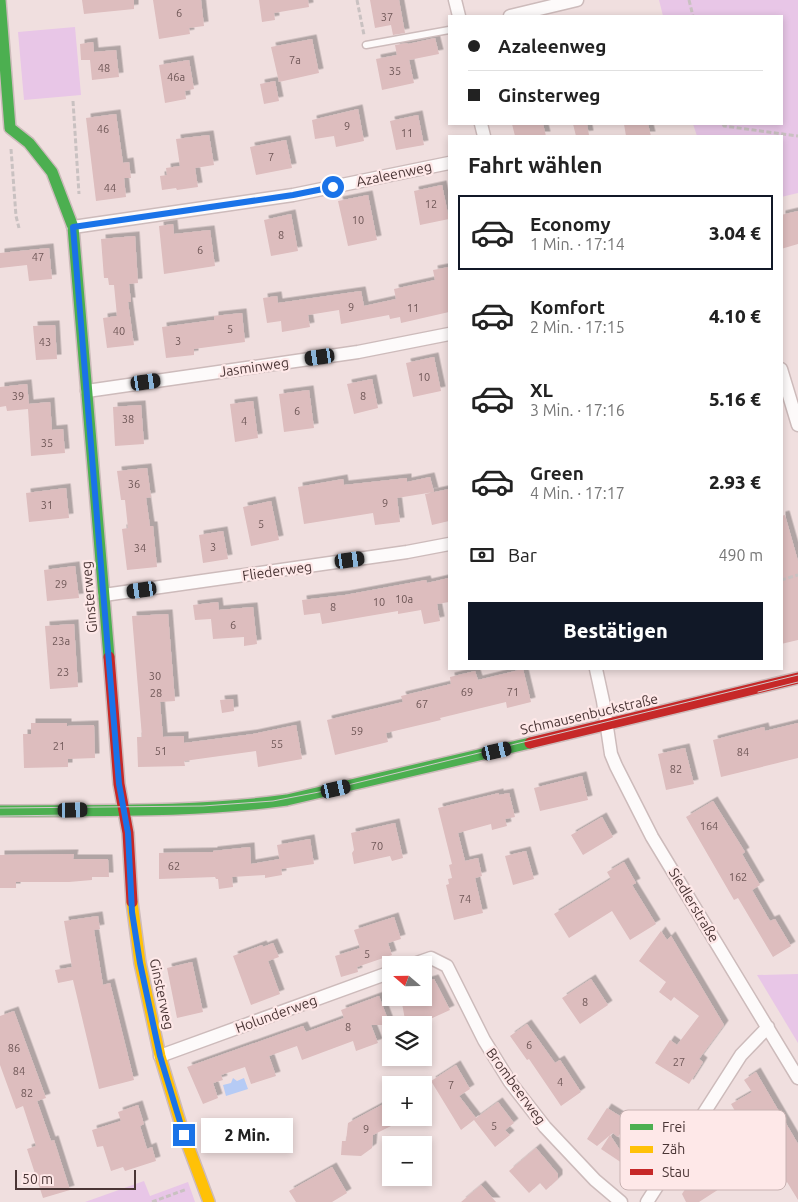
<!DOCTYPE html>
<html lang="de">
<meta charset="utf-8">
<style>
body{margin:0;font-family:Ubuntu,sans-serif;background:#f2f2f2;color:#222;height:100vh;display:flex;flex-direction:column;font-size:19px;white-space:nowrap}
*{box-sizing:border-box;margin:0}
p{font-size:16px;color:#767676}
.icon{flex:none;width:28px;height:28px;fill:none;stroke:currentColor;stroke-width:2;stroke-linecap:round;stroke-linejoin:round}
.map{position:relative;flex:1;overflow:hidden}
.details{position:absolute;left:448px;top:135px;width:335px;height:535px;display:flex;flex-direction:column;background:#fff;border-radius:0px;box-shadow:0 2px 8px #0003}
.details>*{flex:none}
.hud{position:absolute;left:448px;top:15px;width:335px;height:110px;border-radius:0px;box-shadow:0 2px 8px #0003;display:grid;align-content:center;height:110px;padding:0 20px;background:#fff}
.needle{width:32px;rotate:290deg}
.buttons{position:absolute;left:382px;top:956px;display:grid;gap:10px}
.buttons a{display:grid;place-items:center;width:50px;height:50px;border-radius:0px;background:#fff;box-shadow:0 2px 8px #0003;font-size:25px}
.scale{position:absolute;left:15px;bottom:12px;width:121px;box-sizing:border-box;padding-left:5px;border:2px solid #4a3535;border-top:0;font-size:14px;line-height:18px;white-space:nowrap;color:#4a3535;-webkit-text-stroke:4px #fee8e8;paint-order:stroke}
.end{position:absolute;width:22px;height:22px;margin:-11px;border:6px solid #1a73e8;background:#fff;box-shadow:0 0 0 2px #fff}
.from{border-radius:50%}
.bubble{position:absolute;height:35px;border-radius:0px;background:#fff;box-shadow:0 2px 8px #0003;font-size:16px;font-weight:800;line-height:35px;text-align:center}
.car{position:absolute;width:15px;height:30px;margin:-15px -8px;border-radius:6px;box-shadow:0 0 4px 1px #0007;background:linear-gradient(#222 24%,#8ab4d8 0 40%,#222 0 76%,#8ab4d8 0 86%,#222 0)}
.hud b{display:flex;align-items:center;gap:18px;height:48px;font-size:19px}
.hud b+b{border-top:1px solid #e0e0e0}
.hud i{width:12px;height:12px;background:#222}
ul{padding:0;list-style:none}
li{display:flex;align-items:center;gap:15px;height:75px;margin:0 10px 8px;padding:0 10px;border:2px solid transparent;border-radius:0px}
li div{flex:1}
li b{display:block;font-size:19px}
li em{font-style:normal;font-weight:800}
li.current{border-color:#111827}
li>.icon{width:45px;height:45px;stroke-width:1.5}
h2{padding:0 20px;font-size:22px;line-height:60px}
.pay{display:flex;align-items:center;gap:12px;height:55px;padding:0 20px;font-size:19px}
.pay p{margin-inline-start:auto}
.primary-button{display:flex;gap:10px;margin-top:auto;padding:10px 20px}
.primary-button a{flex:1;height:58px;border-radius:0px;background:#111827;color:#fff;font-size:20px;font-weight:800;line-height:58px;text-align:center}
.map>svg:first-child{display:block}
</style>
<div class="map">
<svg width="798" height="1202" viewBox="0 0 798 1202">
<defs>
<filter id="shadow"><feDropShadow dx="4.5" dy="-4.5" stdDeviation="0" flood-color="#0004"/></filter>
</defs>
<rect width="100%" height="100%" fill="#f0dfdf"/>
<path fill="#e8c6e7" d="M659 0H798V193L781 197V136H697L693 124H781V16H663Z
M75 27 81 95 24 100 18 32Z
M798 974V1043L757 975Z
M144 1181 150 1196 188 1182 195 1202H85Z"/>
<path fill="#b6cbf5" d="M233 1078 237 1081 244 1078 248 1089 226 1096 223 1085 231 1083Z"/>
<path fill="#ddbdbe" filter="url(#shadow)" d="M82 0H134V9L84 14Z
M153 0H201L204 26 189 28 190 34 159 39Z
M259 0H308L309 7 274 13 275 20 262 22Z
M370 0H399L405 33 393 35 391 25 375 28Z
M435 38 439 54 409 60 414 83 382 90 376 59 397 55 395 45 407 43 408 44Z
M312 39 319 73 279 82 271 47Z
M93 42 94 52 116 50 119 77 92 80 90 60H81L80 44Z
M189 60 194 89 185 91 186 99 165 103 159 65Z
M275 81 279 101 264 104 260 84Z
M358 109 364 141 336 147 334 136 315 139 312 120Z
M116 114 123 163 129 162 131 178H124L126 197 96 201 86 118Z
M418 115 424 145 396 150 390 121Z
M512 124H543L546 136H515Z
M573 124H587L589 135 576 136Z
M624 124H648L651 136H626Z
M209 135 214 165 195 168 198 187 177 190 176 188 162 190 160 176 167 175 166 168 180 166 176 139Z
M286 140 292 168 256 175 250 147Z
M442 185 449 219 420 225 414 191Z
M368 195 377 240 348 246 338 201Z
M798 211V244L781 249V215Z
M291 214 298 251 271 256 264 220Z
M173 224 174 234 210 230 215 266 164 274 159 226Z
M135 236 138 283 129 284 131 302H128L134 345 107 348 103 318 117 316 114 285H109L108 278H104L101 239Z
M49 248 52 279 29 281 27 265 0 268V253Z
M449 267V312L401 323 400 317 390 319 389 315 341 324 339 310 308 315 310 327 282 332 281 321 267 323 263 298 277 296 278 303 361 291 364 306 396 299 394 289 435 280 433 270Z
M242 313 245 342 194 349V355L166 358 162 327 214 320V316Z
M55 325 57 359 36 360 33 326Z
M434 357 441 391 413 397 406 363Z
M372 379 378 408 354 414 347 384Z
M27 384 29 404 50 402 52 430 63 429 65 453 31 456 28 409 7 411 6 406 0 407V387Z
M309 390 314 428 284 432 279 394Z
M253 401 258 438 235 442 230 404Z
M141 405 144 444 115 446 113 407Z
M147 468 151 497 146 498 150 526H153L157 567 127 570 122 529 128 528 125 500H121L117 471Z
M430 477 434 492 397 498 400 522 375 525 373 513 304 524 298 487 343 479 344 485 407 478V482Z
M66 488 69 518 29 522 26 493Z
M449 489V521L432 525 425 494Z
M271 501 279 540 251 546 243 507Z
M785 515 798 561V640L781 644V516Z
M223 531 228 559 203 563 199 535Z
M75 566 79 598 47 601 44 570Z
M449 578V602L437 604 440 621 424 624 421 610 398 614V611L322 624 320 613 304 615 302 600 345 595 426 580 427 583Z
M218 602 219 610 253 607 257 644 244 646V637L213 639 211 619 195 620 193 605Z
M168 614 175 701 160 702 163 737 184 736V743L253 734 296 725 302 759 258 767 256 751 184 761 185 766 138 767 137 737H142L132 616Z
M74 624 78 687 50 689 45 626Z
M523 669 531 702 507 708 506 702 440 718 441 720 386 733 388 742 335 755 327 720 403 702 401 696 451 684 450 677 475 671 478 680Z
M233 699 234 711 222 713 220 700Z
M31 723H67V726L94 725 95 758 68 759V767L24 768 23 734H31Z
M798 723V758L721 777 713 740 764 727 765 731Z
M685 748 694 784 666 790 658 754Z
M582 776 588 800 540 811 534 788Z
M499 793V795L509 793 515 817 505 819 507 826 492 830 491 824 458 833 465 861 478 858 482 876 475 878 483 913 454 920 446 885 449 884 448 879 452 878 449 865 452 864 438 808Z
M713 801 745 852 742 854 760 885 752 890 770 921 775 919 791 946 773 957 738 898 734 900 686 817Z
M602 817 613 837 583 855 571 835Z
M395 823 403 858 392 861 390 856 354 864 352 853 354 850 351 833Z
M310 839 314 864 281 869 277 845Z
M250 847 251 864 280 859 282 875 265 878V875L232 877 233 887 219 889 218 879H216L215 877 159 879V853L213 852V851Z
M526 851 534 879 513 885 505 856Z
M74 854 73 859H108L109 877H92V880L69 882H16V888H0V855Z
M624 862 636 883 632 885 656 924 630 940 612 911 569 938 554 914 611 879 607 872Z
M98 916 100 929 94 930 103 985 110 983 134 1080 99 1089 73 980 58 983 55 970 72 967 64 921Z
M394 917 401 939 388 943 392 955 357 967 358 972 341 977 335 956 360 948 354 930Z
M661 931 667 940 671 936 724 1025 699 1059 703 1062 689 1084 655 1063 670 1040 677 1045 699 1016 674 997 671 1001 659 992 666 982 639 961Z
M273 943 279 957 268 961 280 994 251 1005 233 956 262 945 263 947Z
M192 962 203 1012 177 1018 167 968Z
M434 979 450 1010 417 1025H406L401 998H424V982Z
M591 979 608 1005 580 1024 562 998Z
M379 996 390 1025H371L378 1043 356 1051 353 1041 302 1060 297 1046 269 1056 276 1076 251 1084 245 1067 221 1075 223 1080 213 1083 218 1098 203 1104 187 1067 303 1026 306 1032 344 1018 341 1010Z
M14 1011 46 1098 37 1101 51 1141 54 1140 70 1190 43 1198 27 1149 36 1146 23 1106 16 1109 0 1065V1016Z
M527 1024 555 1063 560 1060 581 1092 561 1106 529 1059 527 1060 510 1036Z
M456 1065 470 1089 459 1096 476 1118 498 1102 514 1123 505 1130 510 1135 495 1147 474 1120 461 1130 431 1081Z
M756 1072 798 1144V1200L787 1182 779 1188 731 1104 752 1092 744 1080Z
M391 1100V1126L373 1135 372 1148 361 1156 341 1155 342 1141H346L348 1123Z
M138 1105 144 1124 140 1126 147 1149 152 1147 156 1161 125 1171 123 1167 111 1171 103 1146 97 1147 92 1130 121 1121 118 1112Z
M607 1108 628 1121 618 1137 613 1133 610 1135 634 1171 601 1149 610 1135 597 1146 587 1139Z
M720 1134 744 1173 699 1202H686L682 1194Z
M536 1148 558 1174V1179L546 1190 540 1183 529 1193 509 1171Z
M332 1167 347 1193 332 1202H296L289 1191Z
M481 1185 496 1202H461Z"/>
<g fill="none" stroke-linecap="round" stroke-linejoin="round">
<defs>
<path id="lane" d="M366 45 449 30"/>
<path id="street" d="M455 0 459 16
M510 16 577 0
M481 124 484 136
M73 227 293 195 449 163
M781 369 798 425
M87 391 358 352 449 334
M104 595 407 552 449 544
M596 669 603 701 611 754 616 766 652 837 798 1078
M411 965 431 958 447 966 484 1040 510 1082 545 1127 595 1180 621 1202
M160 1056 391 972
M647 1202 741 1055 768 1027"/>
<path id="fast" d="M0 0 10 128 29 143 52 172 73 227 109 657
M0 811C96 810 192 813 287 800L530 743"/>
<path id="slow" d="M132 902 140 963 160 1056 184 1135 209 1202"/>
<path id="jam" d="M109 657 119 784 128 833 132 902
M530 743 798 678"/>
</defs>
<use href="#lane" stroke="#cdbbbb" stroke-width="9"/>
<use href="#street" stroke="#cdbbbb" stroke-width="15"/>
<use href="#fast" stroke="#cdbbbb" stroke-width="14"/>
<use href="#slow" stroke="#cdbbbb" stroke-width="14"/>
<use href="#jam" stroke="#cdbbbb" stroke-width="14"/>
<path stroke="#c9c1c1" stroke-width="3" stroke-dasharray="5 2.5" stroke-linecap="butt" d="M357 0 364 35
M689 0 693 16
M73 101 79 194
M723 124 724 126 798 136
M11 149 16 216 19 228
M781 580 798 575
M152 1202 187 1189"/>
<use href="#lane" stroke="#fdfafa" stroke-width="6"/>
<use href="#street" stroke="#fdfafa" stroke-width="12"/>
<use href="#fast" stroke="#4caf50" stroke-width="11"/>
<use href="#slow" stroke="#ffc107" stroke-width="11"/>
<use href="#jam" stroke="#c62828" stroke-width="11"/>
<path stroke="#d0caca" stroke-width="1" d="M758 692 798 682
M0 808 203 806 273 801 319 792 798 675
M0 816 75 815"/>
</g>
<g fill="none" stroke-linecap="round" stroke-linejoin="round">
<path stroke="#1a73e8" stroke-width="6" d="M184 1135 160 1056 140 963 132 912 128 833 119 784 73 227 293 195 333 187"/>
</g>
<g text-anchor="middle" dominant-baseline="central" stroke-width="4.5" stroke-linejoin="round" paint-order="stroke">
<g font-size="11" fill="#6f5757">
<text x="179" y="13">6</text>
<text x="387" y="17">37</text>
<text x="295" y="60">7a</text>
<text x="104" y="68">48</text>
<text x="395" y="71">35</text>
<text x="176" y="77">46a</text>
<text x="347" y="126">9</text>
<text x="103" y="129">46</text>
<text x="407" y="133">11</text>
<text x="271" y="157">7</text>
<text x="110" y="188">44</text>
<text x="431" y="204">12</text>
<text x="358" y="220">10</text>
<text x="281" y="235">8</text>
<text x="200" y="250">6</text>
<text x="38" y="257">47</text>
<text x="351" y="307">9</text>
<text x="413" y="308">11</text>
<text x="230" y="329">5</text>
<text x="119" y="331">40</text>
<text x="178" y="341">3</text>
<text x="45" y="342">43</text>
<text x="424" y="377">10</text>
<text x="18" y="396">39</text>
<text x="363" y="396">8</text>
<text x="297" y="411">6</text>
<text x="128" y="419">38</text>
<text x="244" y="421">4</text>
<text x="47" y="443">35</text>
<text x="134" y="484">36</text>
<text x="385" y="503">9</text>
<text x="47" y="505">31</text>
<text x="261" y="524">5</text>
<text x="213" y="547">3</text>
<text x="140" y="548">34</text>
<text x="61" y="584">29</text>
<text x="404" y="599">10a</text>
<text x="379" y="602">10</text>
<text x="333" y="607">8</text>
<text x="233" y="625">6</text>
<text x="61" y="641">23a</text>
<text x="63" y="672">23</text>
<text x="155" y="676">30</text>
<text x="467" y="692">69</text>
<text x="513" y="692">71</text>
<text x="156" y="693">28</text>
<text x="422" y="704">67</text>
<text x="357" y="731">59</text>
<text x="277" y="744">55</text>
<text x="59" y="746">21</text>
<text x="161" y="751">51</text>
<text x="743" y="752">84</text>
<text x="676" y="769">82</text>
<text x="709" y="826">164</text>
<text x="377" y="846">70</text>
<text x="174" y="866">62</text>
<text x="738" y="877">162</text>
<text x="465" y="899">74</text>
<text x="367" y="954">5</text>
<text x="585" y="1002">8</text>
<text x="348" y="1027">8</text>
<text x="529" y="1045">6</text>
<text x="14" y="1048">86</text>
<text x="679" y="1062">27</text>
<text x="19" y="1071">84</text>
<text x="560" y="1082">4</text>
<text x="451" y="1085">7</text>
<text x="27" y="1093">82</text>
<text x="494" y="1126">5</text>
<text x="366" y="1129">9</text>
</g>
<g font-size="14" fill="#4a3535" stroke="#fee8e8">
<text transform="translate(394 174) rotate(-12)">Azaleenweg</text>
<text transform="translate(254 367) rotate(-8)">Jasminweg</text>
<text transform="translate(277 571) rotate(-8)">Fliederweg</text>
<text transform="translate(89 597) rotate(-95)">Ginsterweg</text>
<text transform="translate(589 714) rotate(-13)">Schmausenbuckstraße</text>
<text transform="translate(694 905) rotate(59)">Siedlerstraße</text>
<text transform="translate(162 994) rotate(78)">Ginsterweg</text>
<text transform="translate(276 1014) rotate(-20)">Holunderweg</text>
<text transform="translate(516 1086) rotate(54)">Brombeerweg</text>
</g>
</g>
<rect x="620" y="1110" width="166" height="80" rx="8" fill="#fee8e8" stroke="#c8b2b2" stroke-width="1"/>
<rect x="630" y="1124" width="23" height="6" fill="#4caf50"/>
<rect x="630" y="1146" width="23" height="7" fill="#ffc107"/>
<rect x="630" y="1169" width="23" height="6" fill="#c62828"/>
<g font-size="14" fill="#4a3535">
<text x="662" y="1132">Frei</text>
<text x="662" y="1154">Zäh</text>
<text x="662" y="1177">Stau</text>
</g>
</svg>
<div class="buttons">
<a><svg class="needle" viewBox="-14 -14 28 28"><path d="M0-13l5 13h-10z" fill="#e53935"/><path d="M0 13l5-13h-10z" fill="#767676"/></svg></a>
<a><svg class="icon" aria-label="layers" viewBox="0 0 24 24"><path d="M12 4l9 5-9 5-9-5zM3 14l9 5 9-5"/></svg></a>
<a>+</a>
<a>−</a>
</div>
<div class="scale">50 m</div>
<i class="end from" style="left:333px;top:187px"></i>
<i class="end" style="left:184px;top:1135px"></i>
<div class="bubble" style="left:201px;top:1118px;width:92px">2 Min.</div>
<i class="car" style="left:320px;top:357px;rotate:262deg"></i>
<i class="car" style="left:146px;top:382px;rotate:82deg"></i>
<i class="car" style="left:350px;top:560px;rotate:82deg"></i>
<i class="car" style="left:142px;top:590px;rotate:262deg"></i>
<i class="car" style="left:497px;top:751px;rotate:77deg"></i>
<i class="car" style="left:336px;top:789px;rotate:77deg"></i>
<i class="car" style="left:73px;top:810px;rotate:89deg"></i>
<div class="hud">
<b><i class="from"></i>Azaleenweg</b>
<b><i></i>Ginsterweg</b>
</div>
<section class="details">
<h2>Fahrt wählen</h2>
<ul>
<li class="current"><svg class="icon" aria-label="car" viewBox="0 0 24 24"><path d="M5 17H2v-5l4-1 3-4h7l3 4 3 1v5h-3M9 17h6M6 11h13"/><circle cx="7" cy="17" r="2"/><circle cx="17" cy="17" r="2"/></svg><div><b>Economy</b><p>1 Min. · 17:14</p></div><em>3.04 €</em></li>
<li><svg class="icon" aria-label="car" viewBox="0 0 24 24"><path d="M5 17H2v-5l4-1 3-4h7l3 4 3 1v5h-3M9 17h6M6 11h13"/><circle cx="7" cy="17" r="2"/><circle cx="17" cy="17" r="2"/></svg><div><b>Komfort</b><p>2 Min. · 17:15</p></div><em>4.10 €</em></li>
<li><svg class="icon" aria-label="car" viewBox="0 0 24 24"><path d="M5 17H2v-5l4-1 3-4h7l3 4 3 1v5h-3M9 17h6M6 11h13"/><circle cx="7" cy="17" r="2"/><circle cx="17" cy="17" r="2"/></svg><div><b>XL</b><p>3 Min. · 17:16</p></div><em>5.16 €</em></li>
<li><svg class="icon" aria-label="car" viewBox="0 0 24 24"><path d="M5 17H2v-5l4-1 3-4h7l3 4 3 1v5h-3M9 17h6M6 11h13"/><circle cx="7" cy="17" r="2"/><circle cx="17" cy="17" r="2"/></svg><div><b>Green</b><p>4 Min. · 17:17</p></div><em>2.93 €</em></li>
</ul>
<div class="pay"><svg class="icon" aria-label="cash" viewBox="0 0 24 24"><path d="M3 7h18v10H3z"/><circle cx="12" cy="12" r="2"/></svg>Bar<p>490 m</p></div>
<div class="primary-button"><a>Bestätigen</a></div>
</section>
</div>
